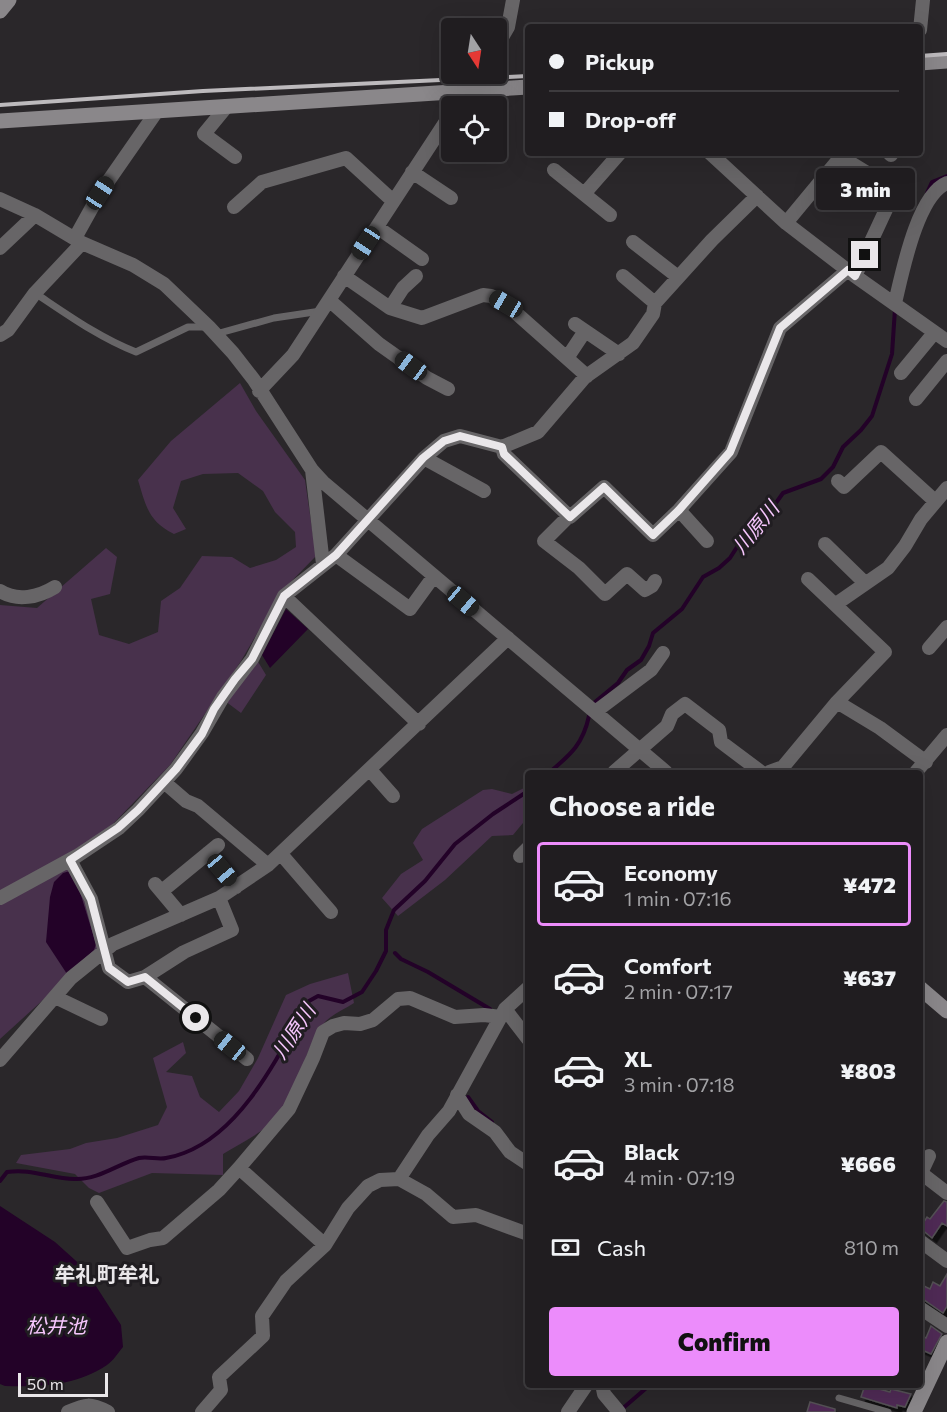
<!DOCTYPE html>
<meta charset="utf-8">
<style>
body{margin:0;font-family:Commissioner,"Noto Sans JP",sans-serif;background:#282629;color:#f1f3f6;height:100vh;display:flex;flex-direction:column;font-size:22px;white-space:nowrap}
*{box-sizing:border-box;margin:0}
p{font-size:20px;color:#a2a2a5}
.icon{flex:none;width:33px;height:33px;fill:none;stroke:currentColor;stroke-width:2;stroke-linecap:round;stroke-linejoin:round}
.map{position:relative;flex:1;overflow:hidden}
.sheet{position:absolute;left:525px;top:770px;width:398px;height:618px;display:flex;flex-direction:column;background:#201d20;border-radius:6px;box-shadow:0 6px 24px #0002,0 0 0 2px #3d3b3e}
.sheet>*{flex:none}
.banner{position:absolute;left:525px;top:24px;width:398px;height:132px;border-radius:6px;box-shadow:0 6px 24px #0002,0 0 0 2px #3d3b3e;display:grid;align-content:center;height:132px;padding:0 24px;background:#201d20}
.needle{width:39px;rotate:168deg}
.controls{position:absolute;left:441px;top:18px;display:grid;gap:12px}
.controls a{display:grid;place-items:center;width:66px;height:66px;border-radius:6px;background:#201d20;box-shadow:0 6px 24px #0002,0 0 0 2px #3d3b3e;font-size:30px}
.scale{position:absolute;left:18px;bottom:15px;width:90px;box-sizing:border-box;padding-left:6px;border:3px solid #eae7ea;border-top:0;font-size:16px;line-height:21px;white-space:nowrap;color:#eae7ea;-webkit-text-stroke:4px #201d21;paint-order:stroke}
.end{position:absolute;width:27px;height:27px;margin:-14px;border:8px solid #eae7ea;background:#111;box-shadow:0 0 0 3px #111}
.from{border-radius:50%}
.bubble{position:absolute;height:42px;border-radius:6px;background:#201d20;box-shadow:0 6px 24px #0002,0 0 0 2px #3d3b3e;font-size:20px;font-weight:800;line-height:42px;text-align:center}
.car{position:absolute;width:18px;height:36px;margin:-18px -9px;border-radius:8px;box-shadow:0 0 4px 2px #0007;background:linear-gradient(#222 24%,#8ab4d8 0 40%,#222 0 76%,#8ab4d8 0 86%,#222 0)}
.banner b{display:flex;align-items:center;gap:21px;height:57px;font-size:22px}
.banner b+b{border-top:2px solid #3d3b3e}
.banner i{width:15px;height:15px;background:#f1f3f6}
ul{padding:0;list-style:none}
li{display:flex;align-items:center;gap:18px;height:84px;margin:0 12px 9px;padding:0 12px;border:3px solid transparent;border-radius:6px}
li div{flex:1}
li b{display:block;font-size:22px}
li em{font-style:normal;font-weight:800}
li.selected{border-color:#ec8cfb}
li>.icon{width:54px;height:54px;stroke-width:1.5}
h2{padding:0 24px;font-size:27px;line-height:72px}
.pay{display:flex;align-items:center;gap:15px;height:66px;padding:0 24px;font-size:22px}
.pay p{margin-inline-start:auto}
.button{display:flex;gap:12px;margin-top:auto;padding:12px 24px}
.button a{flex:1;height:69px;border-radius:6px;background:#ec8cfb;color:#111;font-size:24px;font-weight:800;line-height:69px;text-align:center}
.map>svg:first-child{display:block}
</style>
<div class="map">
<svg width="947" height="1412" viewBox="0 0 947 1412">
<defs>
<filter id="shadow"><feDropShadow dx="4.5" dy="4.5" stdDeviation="0" flood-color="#0009"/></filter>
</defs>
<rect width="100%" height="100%" fill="#2a272a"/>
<path fill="#48314c" d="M240 383 256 411 305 480 316 556 281 592 241 661 170 765 107 830 65 862 86 899 99 949 0 1039V605L37 608 106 548 117 557 110 594 91 599 99 635 129 644 158 632 161 601 180 588 202 556 232 557 250 568 276 560 296 547 295 532 275 512 263 491 238 473 203 474 181 481 173 508 186 529 174 534C148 521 146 506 138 480L171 441Z
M257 660 266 675 241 713 225 701Z
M528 786V817L513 835 492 836 445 880 398 916 382 898 401 874 423 860 413 843 422 829 483 790 492 789 512 794Z
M348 973 354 1003C345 1009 333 1014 326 1021 305 1042 301 1088 281 1113 268 1130 241 1143 223 1154V1175L152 1173 99 1193 89 1188 75 1174 16 1163 21 1155 70 1149 86 1143 117 1138 158 1125 167 1107 153 1058 183 1042 186 1053 166 1072 192 1076 200 1097 219 1112 239 1091 258 1058 286 995 310 984Z"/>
<path fill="#230228" d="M286 609 308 629 270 668 262 655Z
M70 871 80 892 96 944 94 950 67 974 46 942 50 897 54 882 63 873Z
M0 1206 55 1242 85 1269 121 1325 123 1347C118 1353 113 1361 107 1365 76 1386 41 1387 5 1386L0 1384Z"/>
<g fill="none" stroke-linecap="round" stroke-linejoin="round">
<path stroke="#230228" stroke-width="4" d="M927 193 932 182 947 176
M595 702 618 683 627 670 641 660 649 646 653 633 682 609 703 577 719 568 730 558 746 533 766 517 783 493 821 479 833 467 843 447 861 430 872 416 892 354 895 309
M550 772C571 754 583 744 589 716
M395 953 401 959 428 972 490 1009
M468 1097 478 1111 492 1122
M0 1181 7 1172C32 1168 51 1179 75 1179 98 1180 118 1164 139 1158 148 1156 158 1160 166 1158 172 1157 179 1155 184 1153 244 1130 279 1054 309 1001L318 996 343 1002 362 992 376 971 386 951V930L394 910 425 881 455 844 493 814 528 791
M622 1409 651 1384"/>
</g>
<path fill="#4f2b54" stroke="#545155" stroke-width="1.5" filter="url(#shadow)" d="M944 1201 947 1202V1226L942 1223 932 1238 920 1228 927 1217 930 1219Z
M947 1274V1306L943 1313 920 1297V1294L924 1286 930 1289 933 1282 940 1286Z
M931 1326 942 1334 931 1354 920 1349V1335L926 1338Z
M865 1385 890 1392 891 1389 911 1394 905 1407 897 1405V1408L861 1397Z
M810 1402 835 1409V1412H807Z"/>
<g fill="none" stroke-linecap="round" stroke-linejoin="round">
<path stroke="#676567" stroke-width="7" d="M35 293C68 315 100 338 136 352L188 327H207
M216 334 274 318 321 311
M839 1398 888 1412"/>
<path stroke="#676567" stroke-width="14" d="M920 30 923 0
M496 48 508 27 513 0
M473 91 480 74
M227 106 204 134 235 157
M455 106 465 91
M710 153 786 223 855 276 947 341
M889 153 891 155
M841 157 895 190 855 276
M554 170 610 215
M412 172 451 198
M584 194 620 153
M0 199 35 215 82 243 133 265 164 284 209 327 233 353 254 380 312 470 323 482 666 772
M234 207 262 182 346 158 393 201
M786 223 844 153
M377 227 422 259
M75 238 100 193 157 111
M633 242 678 277
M0 248 35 215
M344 276 390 308 422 318 483 295 491 296 506 304 587 376
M623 276 655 303
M329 300 379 344 427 378 448 389
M895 303C902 274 917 195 947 183
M390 308 403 288 416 276
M575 324 619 354
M0 335 8 330 35 293 82 243
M567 358 585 331
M901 373 934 333
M259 391 293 355 452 112
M916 399 947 361
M502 447 504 454 570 517 604 487 653 535 679 510 731 452 780 328 848 270
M424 458 484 491
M312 470 323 564
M838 481 844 487 881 452 935 501
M679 510 707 541
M569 516 544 541 579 568 605 594 627 574 645 590 652 586 655 581
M825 544 865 583
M336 555 410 609 434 576
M0 591C17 602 39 597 55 587
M284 596 419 724
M836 604 888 568 905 546 921 519 947 488
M929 648 947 627
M837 702 880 728 926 762
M595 712 651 670 663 653
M370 770 393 796
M614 772 667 726 672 714 685 704 719 730 721 742 761 772
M769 772 783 767 837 702 885 652 808 579
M916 772 947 735
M164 782 186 801 198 806 268 865
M208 853 236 887
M281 854 331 912
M520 856 528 848
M70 860 91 899 109 968 128 982 145 977 184 952 232 930 219 898
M155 884 181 915
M162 891 218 845
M0 898 77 856 119 828 138 810 176 769 202 733 223 697 252 659 284 596 336 555 424 458 444 441 460 436 502 447 538 432 585 377 633 343 653 314 655 303 712 240 757 196
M145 977 247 1059
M55 997 101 1019
M505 1009 528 1039
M0 1060 71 978 113 944 219 898 268 865 508 638
M457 1095 469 1114 495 1132 510 1152 528 1164
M929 1156 921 1173 947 1193
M239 1168 325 1245
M399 1179 426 1194 453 1217 476 1215 528 1234
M97 1202 127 1248 150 1240 163 1238 219 1190 239 1168 289 1109 313 1058 323 1032 333 1026 344 1023 360 1024 373 1020 398 999 410 998 455 1017 484 1015 501 1017
M920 1241 947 1261
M920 1308 947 1326
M602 1384 604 1394 619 1412
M68 1412C86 1404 90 1403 108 1412
M202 1412 221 1390 219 1377 263 1336 262 1316 286 1281 325 1245 348 1208 368 1186 380 1180 399 1179 428 1135 449 1111 505 1009 528 988
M568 1412 587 1384"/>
<path stroke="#8a878a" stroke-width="15" d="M0 11 9 0
M920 63 947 61
M0 121 528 87
M920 988 947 1011
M914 1412 947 1342"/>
<path stroke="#bdbabd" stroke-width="4" d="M920 56 947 54
M0 105 203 91 528 76"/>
</g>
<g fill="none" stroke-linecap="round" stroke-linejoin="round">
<path stroke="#eae7ea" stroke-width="8" d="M196 1018 145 977 128 982 109 968 91 899 70 860 118 828 138 810 176 769 202 734 214 709 235 679 252 659 284 596 336 555 423 458 444 441 460 436 502 447 504 454 570 517 604 487 653 535 679 510 730 452 780 328 848 270 855 276 865 255"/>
</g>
<g text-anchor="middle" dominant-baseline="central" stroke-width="6" stroke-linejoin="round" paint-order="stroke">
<g font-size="20" font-style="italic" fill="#f6c6fd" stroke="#201d21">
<text transform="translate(755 527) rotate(-51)">川原川</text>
<text transform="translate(293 1031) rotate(-57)">川原川</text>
<text x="56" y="1325">松井池</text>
</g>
<g font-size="21" font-weight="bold" fill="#eae7ea" stroke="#201d21">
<text x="107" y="1273">牟礼町牟礼</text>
</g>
</g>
</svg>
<div class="controls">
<a><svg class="needle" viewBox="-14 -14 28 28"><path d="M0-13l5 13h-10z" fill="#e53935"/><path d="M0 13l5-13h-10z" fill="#a2a2a5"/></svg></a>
<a><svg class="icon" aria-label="locate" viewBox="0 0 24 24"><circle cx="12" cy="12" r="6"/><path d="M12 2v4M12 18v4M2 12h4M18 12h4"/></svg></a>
</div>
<div class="scale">50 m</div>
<i class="end from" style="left:196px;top:1018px"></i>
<i class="end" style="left:865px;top:255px"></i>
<div class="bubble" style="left:816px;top:168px;width:99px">3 min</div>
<i class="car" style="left:100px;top:193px;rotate:33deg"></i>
<i class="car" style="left:366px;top:243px;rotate:213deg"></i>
<i class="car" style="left:506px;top:304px;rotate:300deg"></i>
<i class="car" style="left:411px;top:366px;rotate:306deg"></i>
<i class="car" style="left:463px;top:601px;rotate:130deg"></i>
<i class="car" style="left:222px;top:870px;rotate:140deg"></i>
<i class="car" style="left:230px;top:1046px;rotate:309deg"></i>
<div class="banner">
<b><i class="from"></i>Pickup</b>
<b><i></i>Drop-off</b>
</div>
<section class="sheet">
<h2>Choose a ride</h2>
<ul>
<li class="selected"><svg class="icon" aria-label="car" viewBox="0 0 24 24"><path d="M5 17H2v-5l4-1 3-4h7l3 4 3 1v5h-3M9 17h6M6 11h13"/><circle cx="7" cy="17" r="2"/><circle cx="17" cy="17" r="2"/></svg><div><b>Economy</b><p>1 min · 07:16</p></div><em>¥472</em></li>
<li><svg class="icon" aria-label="car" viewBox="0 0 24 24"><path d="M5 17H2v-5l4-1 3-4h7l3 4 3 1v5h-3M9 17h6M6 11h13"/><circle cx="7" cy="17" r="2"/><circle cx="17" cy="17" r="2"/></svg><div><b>Comfort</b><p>2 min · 07:17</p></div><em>¥637</em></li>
<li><svg class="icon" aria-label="car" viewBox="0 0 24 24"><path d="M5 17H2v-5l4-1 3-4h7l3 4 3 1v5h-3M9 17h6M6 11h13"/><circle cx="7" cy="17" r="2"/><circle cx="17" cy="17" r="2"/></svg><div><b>XL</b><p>3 min · 07:18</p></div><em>¥803</em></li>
<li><svg class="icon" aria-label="car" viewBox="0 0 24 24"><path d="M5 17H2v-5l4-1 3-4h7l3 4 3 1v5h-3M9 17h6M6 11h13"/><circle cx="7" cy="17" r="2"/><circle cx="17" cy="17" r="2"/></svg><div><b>Black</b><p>4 min · 07:19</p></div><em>¥666</em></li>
</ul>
<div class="pay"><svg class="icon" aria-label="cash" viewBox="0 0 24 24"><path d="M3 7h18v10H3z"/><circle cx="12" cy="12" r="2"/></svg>Cash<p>810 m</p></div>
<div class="button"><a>Confirm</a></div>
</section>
</div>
